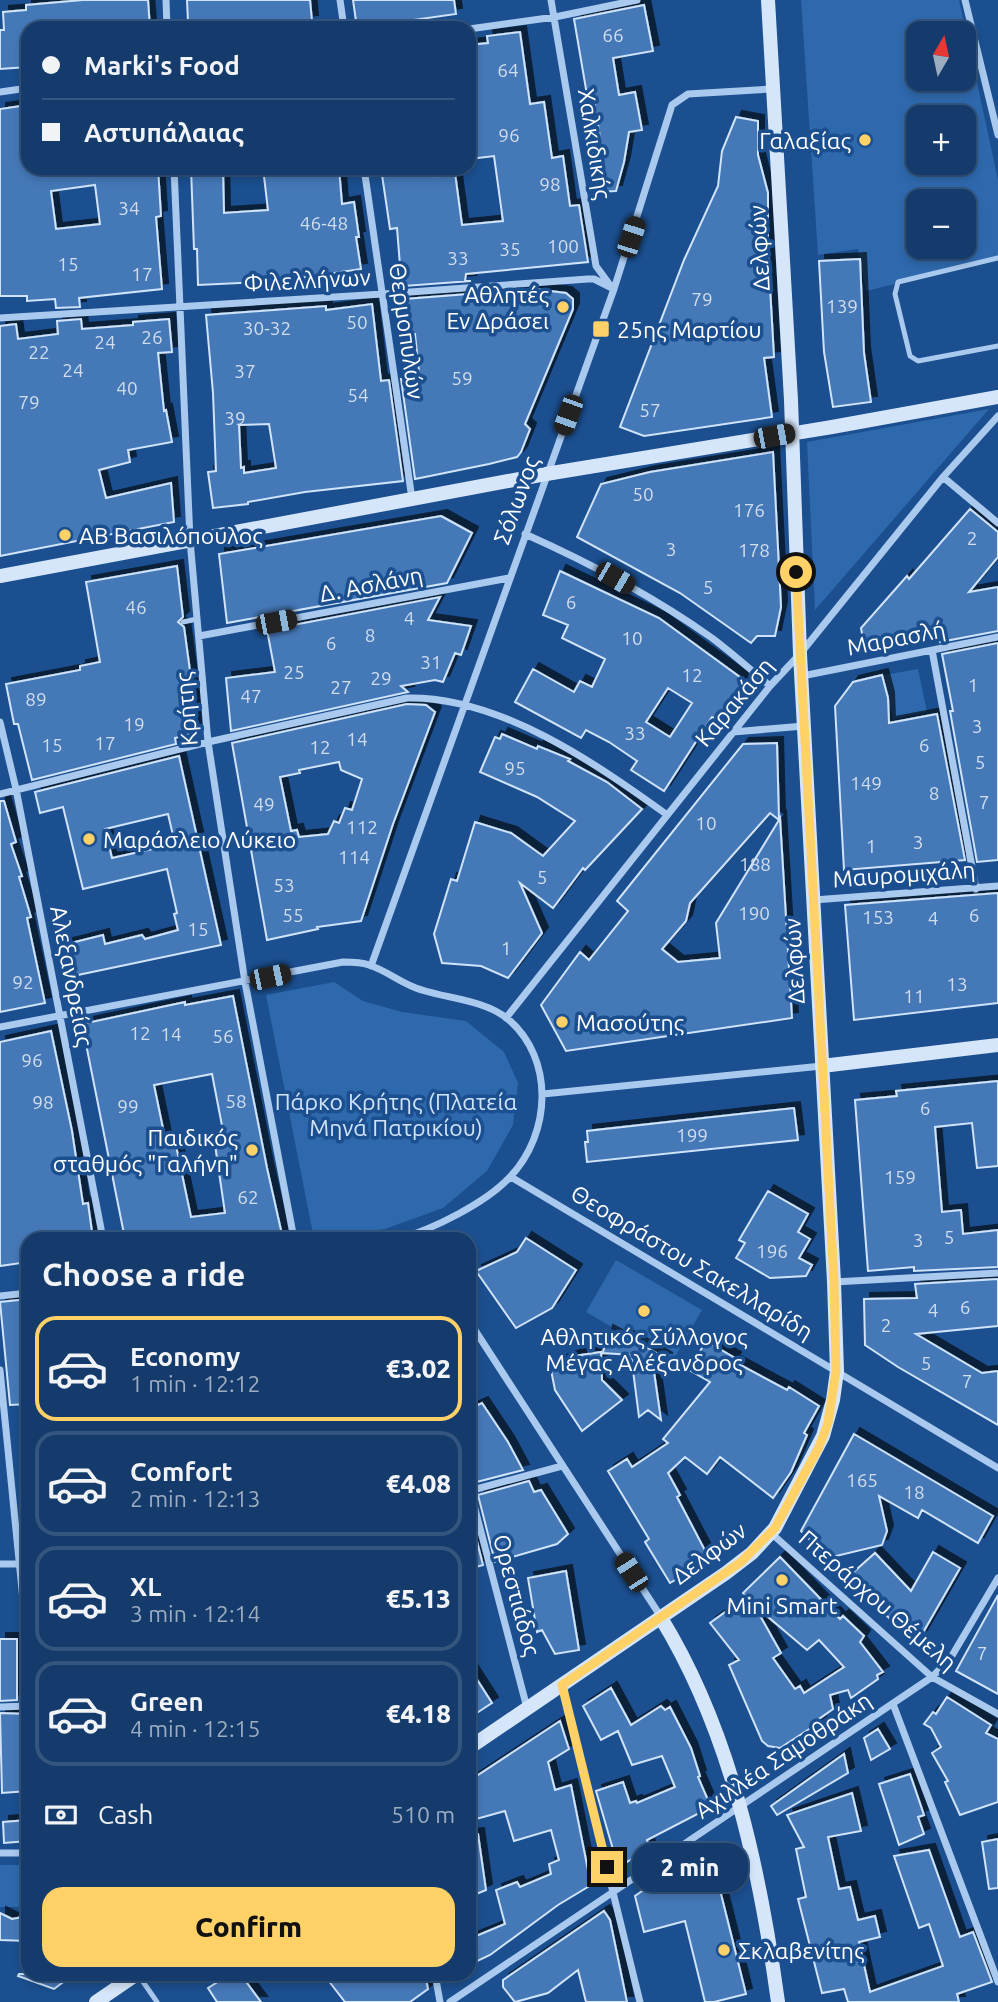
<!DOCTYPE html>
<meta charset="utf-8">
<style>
body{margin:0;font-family:Ubuntu,sans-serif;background:#1d4271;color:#f1f3f6;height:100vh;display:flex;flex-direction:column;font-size:26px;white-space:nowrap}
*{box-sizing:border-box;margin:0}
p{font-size:23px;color:#9dadc1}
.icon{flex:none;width:38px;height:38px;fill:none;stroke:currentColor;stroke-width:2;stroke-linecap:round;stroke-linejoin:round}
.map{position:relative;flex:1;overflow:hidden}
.panel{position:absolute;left:21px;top:1232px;width:455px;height:749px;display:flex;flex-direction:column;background:#143b6b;border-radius:21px;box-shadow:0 4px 10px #0003,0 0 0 2px #33557e}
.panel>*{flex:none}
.banner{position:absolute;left:21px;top:21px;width:455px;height:154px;border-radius:21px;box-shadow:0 4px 10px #0003,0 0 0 2px #33557e;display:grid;align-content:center;height:154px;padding:0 21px;background:#143b6b}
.needle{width:46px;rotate:9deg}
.tools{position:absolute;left:906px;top:21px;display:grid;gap:14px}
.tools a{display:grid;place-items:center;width:70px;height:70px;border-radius:14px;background:#143b6b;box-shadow:0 4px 10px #0003,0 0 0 2px #33557e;font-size:35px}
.end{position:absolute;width:32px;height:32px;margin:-16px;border:9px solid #ffd166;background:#111;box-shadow:0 0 0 4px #111}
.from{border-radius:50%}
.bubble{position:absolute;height:49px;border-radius:21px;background:#143b6b;box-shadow:0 4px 10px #0003,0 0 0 2px #33557e;font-size:23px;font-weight:800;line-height:49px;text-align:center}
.car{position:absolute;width:21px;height:42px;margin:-21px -10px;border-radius:9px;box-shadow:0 0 5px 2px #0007;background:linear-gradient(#222 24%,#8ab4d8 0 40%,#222 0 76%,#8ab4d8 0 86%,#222 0)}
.banner b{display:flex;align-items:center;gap:24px;height:66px;font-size:26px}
.banner b+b{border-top:2px solid #33557e}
.banner i{width:18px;height:18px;background:#f1f3f6}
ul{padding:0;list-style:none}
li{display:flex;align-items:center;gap:21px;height:105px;margin:0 14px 10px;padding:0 7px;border:4px solid #33557e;border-radius:21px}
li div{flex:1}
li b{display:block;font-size:26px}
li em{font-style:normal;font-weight:800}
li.selected{border-color:#ffd166}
li>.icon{width:63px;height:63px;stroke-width:1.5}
h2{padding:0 21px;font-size:32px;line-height:84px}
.pay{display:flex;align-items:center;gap:18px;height:77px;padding:0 21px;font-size:26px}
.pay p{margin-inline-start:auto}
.cta{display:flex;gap:14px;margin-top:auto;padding:14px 21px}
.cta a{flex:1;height:80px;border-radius:21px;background:#ffd166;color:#111;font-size:28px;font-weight:800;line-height:80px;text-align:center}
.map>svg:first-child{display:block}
</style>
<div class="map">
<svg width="998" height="2002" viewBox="0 0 998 2002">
<defs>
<filter id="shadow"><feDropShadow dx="6" dy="-6" stdDeviation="0" flood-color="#0009"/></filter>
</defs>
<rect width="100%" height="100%" fill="#1b4f8f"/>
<path fill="#2e69ad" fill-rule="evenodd" d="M801 0H959L998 180V259L866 291 858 249 818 255ZM919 33H964V79H919ZM919 117H964V163H919ZM919 201H964V247H919Z
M989 409 815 610 807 442Z
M918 669 927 712 893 719 884 675Z
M334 982 363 1001 402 1012 466 1021 504 1052 518 1083 513 1125 487 1171 443 1208 385 1229 314 1239 266 995Z
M616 1260 702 1310 672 1362 586 1312Z
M0 1865H28V1907H0Z"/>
<path fill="#4478b7" stroke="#cfe3fa" stroke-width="2" fill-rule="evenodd" filter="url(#shadow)" d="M83 0H148L150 28H28V67L0 69V30H4L3 12 26 10V5Z
M187 0H310L312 21 244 28H200L199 21 188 22Z
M353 0H454L456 14 357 28Z
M644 5 653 51 613 58 619 95 635 92 642 130 629 132 624 162 616 191 597 192 590 138 600 137 593 95H587L574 19Z
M520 32 530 104 544 102 552 158 563 156 570 206 579 205 588 262 466 274 465 281H471L404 286V278H401L397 228 390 229 381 168H437L438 176 455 173 462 225 503 221 494 156 469 159V45L488 43 487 36Z
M28 105V168H158L161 216 156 217 162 289 79 298 80 307 56 308 55 299 27 301V296H0V109ZM95 185 100 224 56 229 51 191Z
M736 117 758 121V155L768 193V252L774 357 764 358 772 417 644 436 620 427 684 260 718 186 722 151Z
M191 168H223L224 213 268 210 263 168H339L342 204 354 202 359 237H356L361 269 281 281 198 285 197 249H194Z
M860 259 864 353 871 402 833 407 824 352 819 261Z
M534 289 566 293 573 299V309L525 424 530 429 521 452 517 457 489 464 415 479 401 379 413 378V372H419L415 334H408L405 299Z
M372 304 381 381 389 380 403 481 305 492 248 502V504L213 508 208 472 216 471 213 393 206 315 326 306V310ZM269 424 276 468 244 473V467L241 468 239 425Z
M81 319 82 329 133 325V322L169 319 172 352 158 353 164 411 166 410 172 442 128 450 130 462 99 470 106 498 171 483 174 522 0 556V326L16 324 18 339 58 334 57 321Z
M773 452 781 607 775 636H757L751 643 680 593 577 537 601 484 650 472Z
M970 509 998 532V557L969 592 998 587V631L940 642 938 637 865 651 861 628 907 576 909 579Z
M441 516 472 533 447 583 227 623 219 554Z
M177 566 183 617 178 622 184 627 194 700 195 733 175 738 176 744 32 780 18 724H14L6 684 80 670V666L100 662 86 582Z
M560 571 659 618 748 683 716 719 712 717 664 791 631 770 637 761 609 742 586 730 581 738 515 702 533 669 574 692 580 681 592 687 605 659 562 638 568 625 543 615ZM668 688 692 703 670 737 646 722Z
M440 597 428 620 471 626 461 655 455 653 443 682 435 680 401 686 408 692 231 731 226 678 275 672 267 630Z
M998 643V860L977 862 950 711H953L942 654Z
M882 675 888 698 889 723 937 714 965 860 844 870 835 706 853 682Z
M407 704 426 705 435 712 393 824 361 921 317 927 318 929 267 940 232 743ZM339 762 341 770 362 779 352 810 345 808 339 823 334 821 328 834 299 837 297 830 291 831 280 777 300 773 299 770Z
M502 734 537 749 538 746 570 759 568 761 607 782 642 809 585 870 583 868 553 908 520 883 542 933 508 978 481 966 442 963 434 934 451 879 457 881 475 822 511 833 543 856 575 821 537 797 480 772 495 737 500 739Z
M777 743 779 820 780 818 792 1018 566 1051 541 1005 580 952 589 960 628 911 617 901 743 744ZM770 813 779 820 716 923 720 958 678 962 662 949 686 921 690 903Z
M179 756 221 945 73 976 67 944 103 935 105 944 142 935 145 939 178 930 174 914 177 913 167 869 83 889 63 807 40 813 35 792ZM168 814 175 844 112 858 105 829Z
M0 801H4L16 842 11 844 22 876 19 877 31 917 27 918 45 1003 0 1012Z
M998 893V1003L854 1020 845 905Z
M233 996 267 1168 283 1239H125L82 1024 185 1002V1005ZM212 1074 224 1136 214 1138 225 1213 191 1217 175 1141 166 1143 154 1085Z
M51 1031 72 1131 83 1204 88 1203 93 1239H28V1262L0 1266V1042Z
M998 1081V1166L977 1168 972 1123 935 1127 942 1212 961 1210 963 1234 998 1230V1267L914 1271V1267L868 1271 855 1100 897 1096 896 1091Z
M794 1108 798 1140 587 1162 585 1142H588L587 1131Z
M768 1191 808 1214 798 1232 810 1239 799 1258 812 1265 806 1276 770 1278 736 1258 745 1243 739 1240Z
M526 1238 576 1270 552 1308 516 1328 476 1271 517 1252Z
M998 1279V1326L916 1334 982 1373 998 1371V1425L898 1367 865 1345 864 1299 917 1298 915 1284Z
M28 1299V1404L10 1405 0 1302Z
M607 1331 622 1339 629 1340 628 1337 667 1359 652 1358 661 1420 648 1410 639 1417 631 1355 603 1353Z
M706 1341 735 1358 733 1361 787 1390 789 1387 819 1406 804 1433 807 1435 791 1472 773 1498 720 1457 707 1474 685 1457 668 1473 680 1495 677 1497 710 1560 670 1583 645 1542 649 1539 608 1471 627 1459 632 1467 668 1443 663 1439 710 1382 689 1370Z
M601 1352 602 1380 622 1400 582 1431 555 1390 550 1365 574 1356Z
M482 1403 508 1442 523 1470 469 1484V1409Z
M854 1434 993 1516 978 1543 922 1510 918 1518 879 1496 887 1531 882 1545 828 1558 801 1531Z
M529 1481 534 1492 541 1490 568 1534 557 1544 495 1562 478 1495Z
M469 1510 483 1565 469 1569Z
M933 1552 960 1568 921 1636 908 1637 848 1577 875 1553 911 1591Z
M780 1557 840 1619 843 1616 864 1636 860 1642 883 1672 877 1675 878 1679 851 1698 848 1690 830 1695 833 1709 819 1719 820 1722 780 1748 768 1746 762 1741 729 1665 739 1660 710 1623 746 1597 743 1593ZM754 1605 807 1650 819 1640 844 1667 804 1693 800 1686 795 1689 773 1658 781 1653Z
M566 1571 579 1650 555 1654 542 1630 537 1632 528 1578Z
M998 1595V1694L956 1671Z
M0 1639H17V1700L0 1701Z
M469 1667 492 1703 469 1718Z
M611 1688 631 1725 661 1706 665 1710 670 1707 691 1748 700 1776 698 1777 711 1807 647 1840 649 1847 627 1862 624 1859 617 1863 596 1791 623 1782 630 1803 636 1801 637 1803 675 1787 662 1756 632 1765 618 1731 601 1740 583 1706Z
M947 1697 991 1725 986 1733 998 1739V1802L960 1815 945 1782 948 1781 932 1753 941 1747 931 1728 924 1724 933 1712 936 1714Z
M0 1713 28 1714V1791L2 1793Z
M560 1721 569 1749 548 1762 555 1790 571 1785 591 1885 558 1905 490 1955 469 1965V1939L505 1924 496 1890 517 1882 520 1887 551 1874 549 1864 559 1860 551 1830 514 1841 505 1811 469 1821V1781Z
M878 1729 890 1749 871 1760 864 1738Z
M844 1754 848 1773 777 1815 771 1806Z
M910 1774 924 1815 918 1817 924 1834 899 1845 879 1784Z
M852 1793 861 1831 828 1837 839 1889 850 1887 858 1920 875 1916 880 1937 859 1942 870 1992 943 1966 929 1924 919 1928 894 1856 929 1850 960 1937 973 1932 992 1982 957 1994 959 2002H848L844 1989 822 1993 798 1899 806 1897 796 1849 804 1847 787 1815Z
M28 1820V1841L4 1843 3 1822Z
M478 1834 486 1890 469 1897V1835Z
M998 1839V1888L989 1889 982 1842Z
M695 1854 712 1858 746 1994 714 2002H705L685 1921 644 1932 635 1896Z
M604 1911 610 1920 627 2002H586L578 1970 548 1993 515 2002 503 1987V1980Z
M0 1913 12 1919 28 1916V1941L0 1940Z
M19 1974H74L54 1989 18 1976Z
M209 1974H260L247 1983 261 2002H217L208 1988 216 1983Z
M337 1974H425L428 1989 410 2002H345L328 1980Z"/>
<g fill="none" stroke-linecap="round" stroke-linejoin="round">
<path stroke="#a9c9ee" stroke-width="5" d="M998 258 898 282 895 294 910 356 918 361 998 346
M183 622 197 619
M139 1976 157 2002"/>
<path stroke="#a9c9ee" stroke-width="7" d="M166 0 167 28
M340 0 344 28
M551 0 596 266 610 285
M965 0 998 135
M469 29 555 17 637 0
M0 92 28 88
M174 168 190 540 208 742 245 982 294 1239
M364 168 412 499
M0 318 383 294 588 279H594L614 289
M943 477 998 523
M525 534C590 563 654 597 712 638 732 653 751 670 770 686
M199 636 509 578
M932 650 976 889
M802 676 998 637
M0 722 16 789 103 1239
M733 732 804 726
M0 794 208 742 407 698C499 696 595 763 666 814
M814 900 998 886
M371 966 614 289 672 105 688 94 772 89
M506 1018 770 686 800 654 943 477 998 416
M0 1027 343 962C352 962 361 962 369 965 388 971 403 985 422 990 450 999 484 1000 508 1019 555 1059 551 1134 510 1177 486 1203 433 1229 399 1239
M543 1094 822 1066
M511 1177 998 1468
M834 1282 998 1273
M0 1296 28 1293
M469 1321 661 1617
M0 1370 28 1650
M470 1490 527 1708
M469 1491 562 1466
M771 1533 932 1677 998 1714
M0 1564H28
M562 1685 640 2002
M893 1704 998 1982
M0 1707 28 1706
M0 1853H28
M435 1974 440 2002
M450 2002 932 1677 950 1659 998 1578"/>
<path stroke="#d6e6fa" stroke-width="14" d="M0 576 546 474 832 427 998 397
M822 1066 998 1045
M661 1618C731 1732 760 1871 778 2002
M469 1748 726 1573 752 1553 775 1528 823 1436 833 1400 837 1371 834 1282 800 654 791 400 768 0
M96 2002 137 1974"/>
</g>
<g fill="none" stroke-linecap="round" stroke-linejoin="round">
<path stroke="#ffd166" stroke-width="9" d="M607 1867 562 1685 741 1562 775 1528 819 1447 828 1423 836 1371 834 1282 796 572"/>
</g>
<g fill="#ffd166" stroke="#1b4f8f" stroke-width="2.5">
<circle cx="865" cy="140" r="7"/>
<circle cx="563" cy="307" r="7"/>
<rect x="592" y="320" width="18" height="18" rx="3.5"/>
<circle cx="65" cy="535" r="7"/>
<circle cx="89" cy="839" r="7"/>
<circle cx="562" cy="1022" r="7"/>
<circle cx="252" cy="1150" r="7"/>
<circle cx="644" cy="1311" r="7"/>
<circle cx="782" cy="1580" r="7"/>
<circle cx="724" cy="1950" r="7"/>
</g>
<g text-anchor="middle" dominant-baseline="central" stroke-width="7" stroke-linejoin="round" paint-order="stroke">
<g font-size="19" fill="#d0dded">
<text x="613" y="35">66</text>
<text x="508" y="70">64</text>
<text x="509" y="135">96</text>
<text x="550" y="184">98</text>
<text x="129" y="208">34</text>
<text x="324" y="223">46-48</text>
<text x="563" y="246">100</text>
<text x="510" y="249">35</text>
<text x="458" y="258">33</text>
<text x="68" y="264">15</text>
<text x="142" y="274">17</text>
<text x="702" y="299">79</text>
<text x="842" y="306">139</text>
<text x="357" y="322">50</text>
<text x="267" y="328">30-32</text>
<text x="152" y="337">26</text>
<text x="105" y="342">24</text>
<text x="39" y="352">22</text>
<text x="73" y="370">24</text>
<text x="245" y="371">37</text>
<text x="462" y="378">59</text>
<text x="127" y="388">40</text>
<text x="358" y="395">54</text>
<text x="29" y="402">79</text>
<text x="650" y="410">57</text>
<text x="235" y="418">39</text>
<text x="643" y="494">50</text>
<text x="749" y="510">176</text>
<text x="972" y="538">2</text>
<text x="671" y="549">3</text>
<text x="754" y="550">178</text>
<text x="708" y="587">5</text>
<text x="571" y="602">6</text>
<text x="136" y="607">46</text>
<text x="409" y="618">4</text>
<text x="370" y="635">8</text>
<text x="632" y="638">10</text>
<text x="331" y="643">6</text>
<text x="431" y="662">31</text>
<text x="294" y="672">25</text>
<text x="692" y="675">12</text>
<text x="381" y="678">29</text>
<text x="973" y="685">1</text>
<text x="341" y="687">27</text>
<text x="251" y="696">47</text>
<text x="36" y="699">89</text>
<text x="134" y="724">19</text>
<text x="977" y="726">3</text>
<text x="635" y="733">33</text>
<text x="357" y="739">14</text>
<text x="105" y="743">17</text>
<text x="52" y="745">15</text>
<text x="924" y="745">6</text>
<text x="320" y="747">12</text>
<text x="980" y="762">5</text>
<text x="515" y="768">95</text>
<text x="866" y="783">149</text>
<text x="934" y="793">8</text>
<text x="984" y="802">7</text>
<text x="264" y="804">49</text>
<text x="706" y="823">10</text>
<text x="362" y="827">112</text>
<text x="918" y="842">3</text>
<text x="871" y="846">1</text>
<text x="354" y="857">114</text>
<text x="755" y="864">188</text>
<text x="542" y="877">5</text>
<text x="284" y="885">53</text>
<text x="754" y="913">190</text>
<text x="293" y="915">55</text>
<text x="974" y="915">6</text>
<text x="878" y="917">153</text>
<text x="933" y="918">4</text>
<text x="198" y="929">15</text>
<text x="506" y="948">1</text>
<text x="23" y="982">92</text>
<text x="957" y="984">13</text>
<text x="914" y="996">11</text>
<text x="140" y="1033">12</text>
<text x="171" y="1034">14</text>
<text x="223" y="1036">56</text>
<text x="32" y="1060">96</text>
<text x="236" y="1101">58</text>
<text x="43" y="1102">98</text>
<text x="128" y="1106">99</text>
<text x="925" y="1108">6</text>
<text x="692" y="1135">199</text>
<text x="900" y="1177">159</text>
<text x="248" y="1197">62</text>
<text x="949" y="1237">5</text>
<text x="918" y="1240">3</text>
<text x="772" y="1251">196</text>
<text x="965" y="1307">6</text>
<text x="933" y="1310">4</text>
<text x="886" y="1325">2</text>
<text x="926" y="1363">5</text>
<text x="967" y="1381">7</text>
<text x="862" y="1480">165</text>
<text x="914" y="1492">18</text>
<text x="982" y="1653">7</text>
</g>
<g font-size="23" fill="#fff" stroke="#1b4f8f" text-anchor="start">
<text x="851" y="140" text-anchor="end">Γαλαξίας</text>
<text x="549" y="294" text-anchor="end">Αθλητές<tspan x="549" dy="26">Εν Δράσει</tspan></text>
<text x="617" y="329">25ης Μαρτίου</text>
<text x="79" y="535">ΑΒ Βασιλόπουλος</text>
<text x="103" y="839">Μαράσλειο Λύκειο</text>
<text x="576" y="1022">Μασούτης</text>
<text x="238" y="1137" text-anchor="end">Παιδικός<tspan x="238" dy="26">σταθμός "Γαλήνη"</tspan></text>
<text x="644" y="1336" text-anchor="middle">Αθλητικός Σύλλογος<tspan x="644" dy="26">Μέγας Αλέξανδρος</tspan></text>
<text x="782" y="1605" text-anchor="middle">Mini Smart</text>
<text x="738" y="1950">Σκλαβενίτης</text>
</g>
<g font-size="23" fill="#fff" stroke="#1b4f8f">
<text transform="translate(595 144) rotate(81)">Χαλκιδικής</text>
<text transform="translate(759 248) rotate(-93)">Δελφών</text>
<text transform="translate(307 280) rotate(-3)">Φιλελλήνων</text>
<text transform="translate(407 331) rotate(82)">Θερμοπυλών</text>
<text transform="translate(516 500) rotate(-70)">Σόλωνος</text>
<text transform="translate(371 584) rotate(-11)">Δ. Ασλάνη</text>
<text transform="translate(896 638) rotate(-11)">Μαρασλή</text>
<text transform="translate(734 702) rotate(-50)">Καρακάση</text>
<text transform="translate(186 709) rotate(-95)">Κρήτης</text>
<text transform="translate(904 874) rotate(-4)">Μαυρομιχάλη</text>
<text transform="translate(794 961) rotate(-93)">Δελφών</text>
<text transform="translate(72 976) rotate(79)">Αλεξανδρείας</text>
<text transform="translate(692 1262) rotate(31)">Θεοφράστου Σακελλαρίδη</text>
<text transform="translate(709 1553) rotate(-37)">Δελφών</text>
<text transform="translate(517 1595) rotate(75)">Ορεστιάδος</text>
<text transform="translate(878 1600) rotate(41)">Πτεράρχου Θέμελη</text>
<text transform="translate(783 1755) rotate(-34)">Αχιλλέα Σαμοθράκη</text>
</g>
<g font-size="23" fill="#cfe3fa" stroke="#1b4f8f">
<text x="396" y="1101">Πάρκο Κρήτης (Πλατεία<tspan x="396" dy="26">Μηνά Πατρικίου)</tspan></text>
</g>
</g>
</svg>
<div class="tools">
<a><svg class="needle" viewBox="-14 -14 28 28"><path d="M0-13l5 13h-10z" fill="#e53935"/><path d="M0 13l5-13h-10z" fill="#9dadc1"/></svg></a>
<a>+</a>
<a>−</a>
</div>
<i class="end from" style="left:796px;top:572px"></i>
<i class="end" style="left:607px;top:1867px"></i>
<div class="bubble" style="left:632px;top:1843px;width:116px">2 min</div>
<i class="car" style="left:631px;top:237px;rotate:18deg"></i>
<i class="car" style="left:568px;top:415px;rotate:200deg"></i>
<i class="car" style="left:774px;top:436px;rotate:79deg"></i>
<i class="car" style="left:615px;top:578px;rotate:120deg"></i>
<i class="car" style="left:276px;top:622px;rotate:79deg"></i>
<i class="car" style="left:270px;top:977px;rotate:78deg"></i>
<i class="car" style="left:631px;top:1572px;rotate:327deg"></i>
<div class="banner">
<b><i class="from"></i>Marki's Food</b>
<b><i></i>Αστυπάλαιας</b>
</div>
<section class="panel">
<h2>Choose a ride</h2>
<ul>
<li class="selected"><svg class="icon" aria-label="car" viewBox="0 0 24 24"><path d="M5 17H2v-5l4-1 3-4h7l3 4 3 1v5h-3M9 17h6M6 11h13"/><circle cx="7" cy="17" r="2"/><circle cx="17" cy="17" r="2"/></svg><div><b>Economy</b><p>1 min · 12:12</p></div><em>€3.02</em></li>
<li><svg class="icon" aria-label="car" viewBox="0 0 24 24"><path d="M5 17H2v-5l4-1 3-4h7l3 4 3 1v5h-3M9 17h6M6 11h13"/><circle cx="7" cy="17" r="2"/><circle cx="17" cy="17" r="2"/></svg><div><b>Comfort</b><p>2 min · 12:13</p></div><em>€4.08</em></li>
<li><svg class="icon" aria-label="car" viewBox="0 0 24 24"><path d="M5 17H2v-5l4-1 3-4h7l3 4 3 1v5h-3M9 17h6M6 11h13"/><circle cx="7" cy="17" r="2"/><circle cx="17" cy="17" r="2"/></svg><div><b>XL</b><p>3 min · 12:14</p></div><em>€5.13</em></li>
<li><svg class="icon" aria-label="car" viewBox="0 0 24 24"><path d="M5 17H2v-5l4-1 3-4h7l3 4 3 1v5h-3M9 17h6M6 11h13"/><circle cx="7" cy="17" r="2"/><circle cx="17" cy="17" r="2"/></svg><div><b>Green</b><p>4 min · 12:15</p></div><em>€4.18</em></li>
</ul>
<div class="pay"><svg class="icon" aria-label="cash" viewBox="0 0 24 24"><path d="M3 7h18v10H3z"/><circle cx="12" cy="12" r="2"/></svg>Cash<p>510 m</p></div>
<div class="cta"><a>Confirm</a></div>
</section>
</div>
